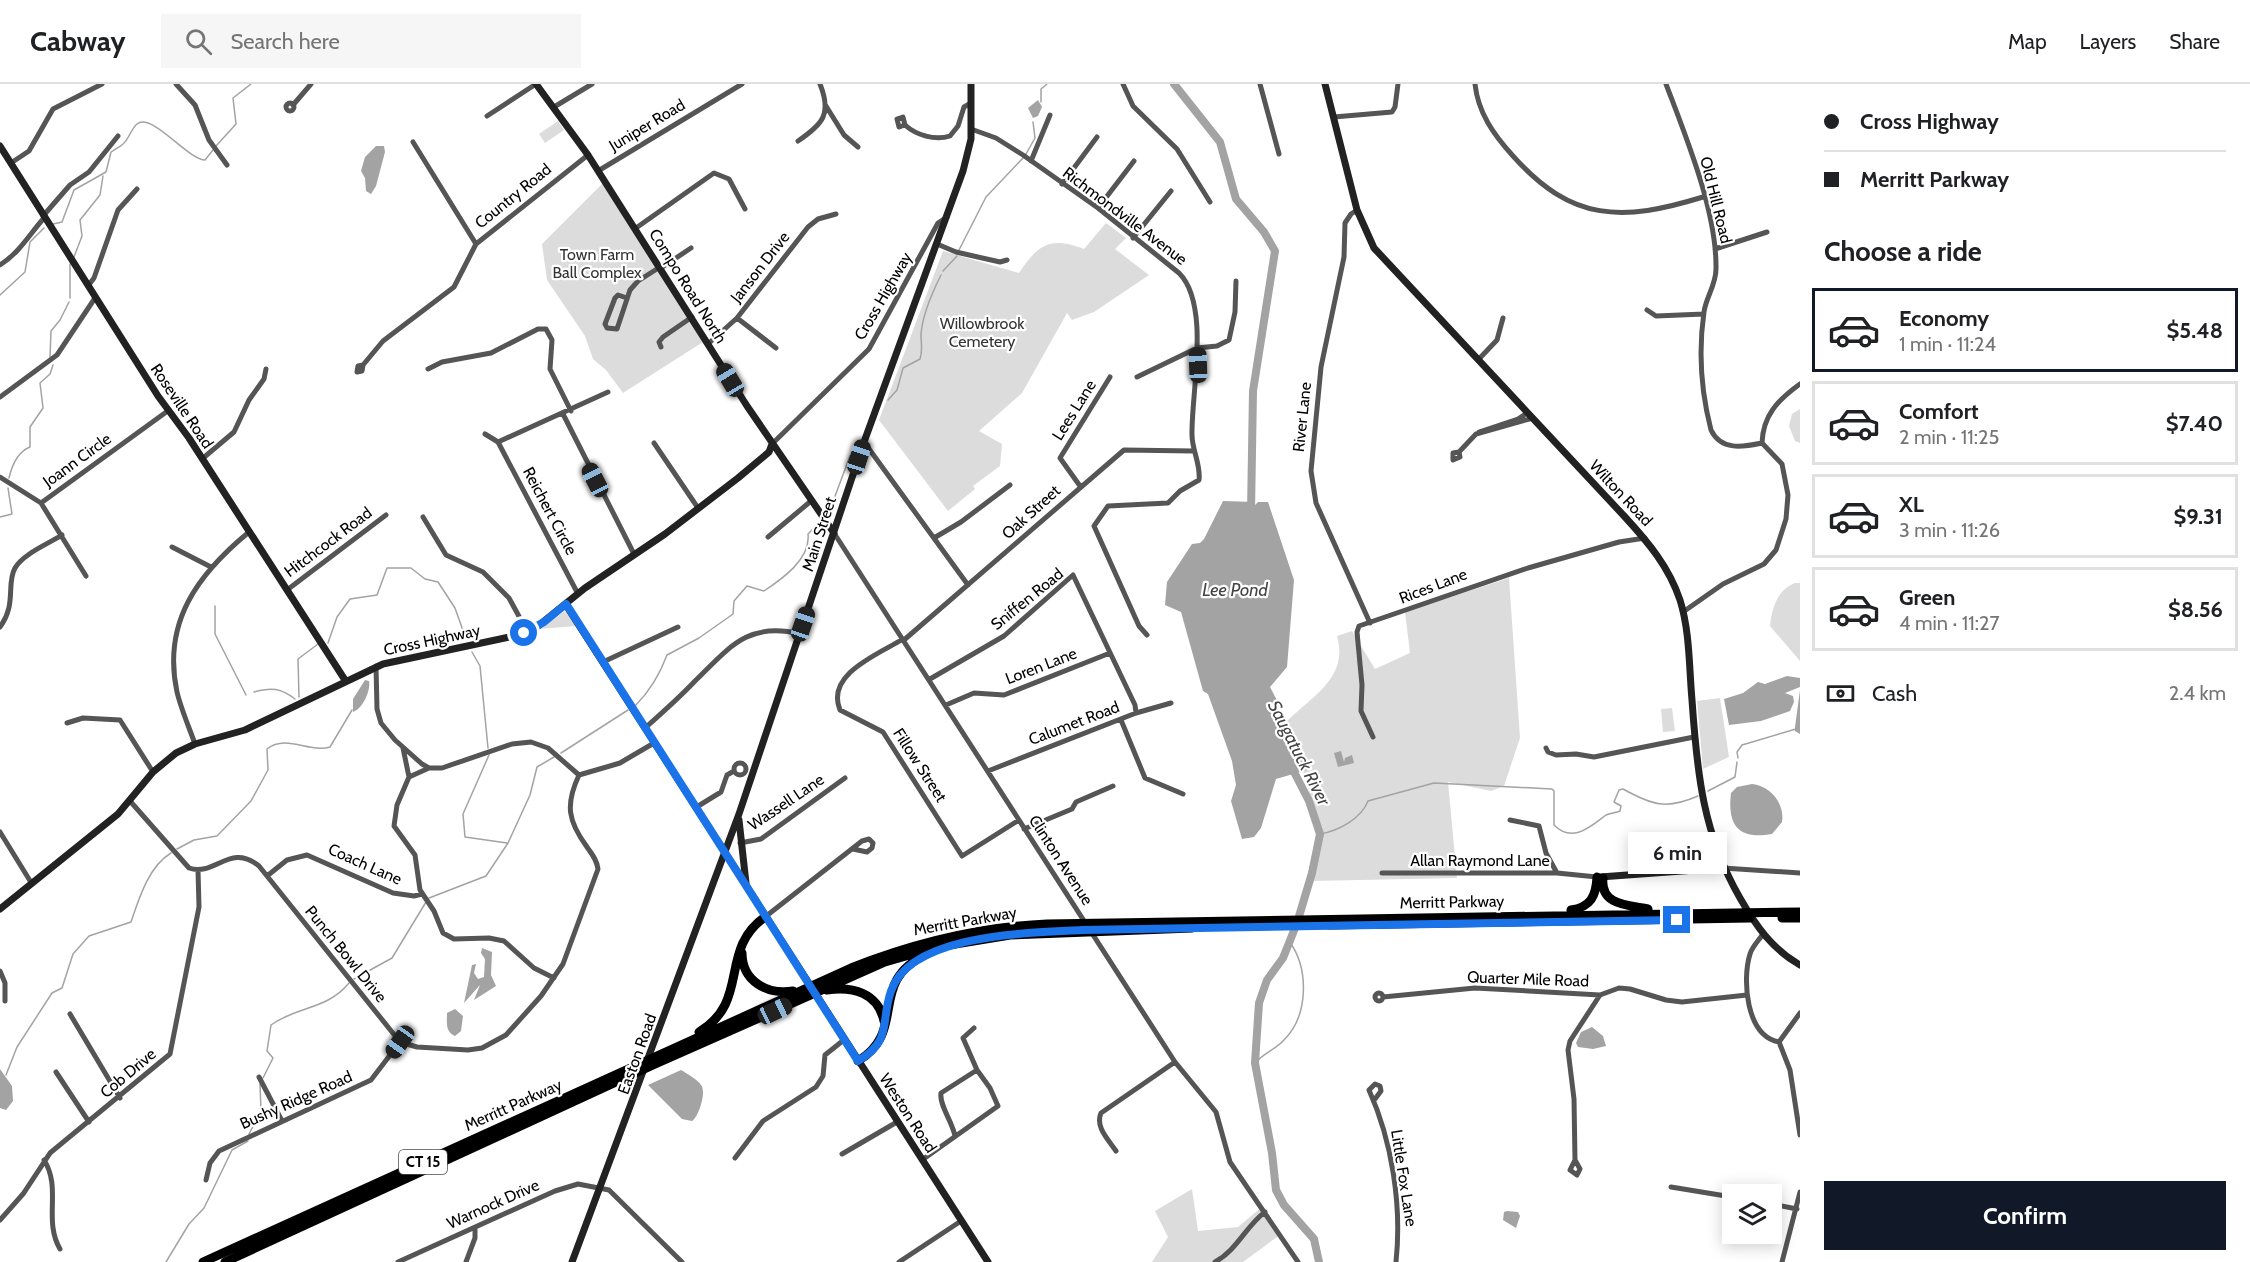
<!DOCTYPE html>
<meta charset="utf-8">
<style>
body{margin:0;font-family:Cabin,sans-serif;background:#f6f6f6;color:#202124;height:100vh;display:flex;flex-direction:column;font-size:22px;white-space:nowrap}
*{box-sizing:border-box;margin:0}
p{font-size:20px;color:#757577}
.icon{flex:none;width:33px;height:33px;fill:none;stroke:currentColor;stroke-width:2;stroke-linecap:round;stroke-linejoin:round}
.map{position:relative;flex:1;overflow:hidden}
.panel{display:flex;flex-direction:column;background:#fff;width:450px}
.panel>*{flex:none}
.hud{display:grid;align-content:center;height:132px;padding:0 24px;background:#fff}
.tools{position:absolute;left:1722px;top:1100px;display:grid;gap:12px}
.tools a{display:grid;place-items:center;width:60px;height:60px;border-radius:0px;background:#fff;box-shadow:0 3px 15px #0003;font-size:30px}
.end{position:absolute;width:27px;height:27px;margin:-14px;border:8px solid #1a73e8;background:#fff;box-shadow:0 0 0 3px #fff}
.from{border-radius:50%}
.bubble{position:absolute;height:42px;border-radius:0px;background:#fff;box-shadow:0 3px 15px #0003;font-size:20px;font-weight:800;line-height:42px;text-align:center}
.car{position:absolute;width:18px;height:36px;margin:-18px -9px;border-radius:8px;box-shadow:0 0 4px 2px #0007;background:linear-gradient(#222 24%,#8ab4d8 0 40%,#222 0 76%,#8ab4d8 0 86%,#222 0)}
.hud b{display:flex;align-items:center;gap:21px;height:57px;font-size:22px}
.hud b+b{border-top:2px solid #e0e0e0}
.hud i{width:15px;height:15px;background:#202124}
ul{padding:0;list-style:none}
li{display:flex;align-items:center;gap:18px;height:84px;margin:0 12px 9px;padding:0 12px;border:3px solid #e0e0e0;border-radius:0px}
li div{flex:1}
li b{display:block;font-size:22px}
li em{font-style:normal;font-weight:800}
li.selected{border-color:#111827}
li>.icon{width:54px;height:54px;stroke-width:1.5}
h2{padding:0 24px;font-size:27px;line-height:72px}
.pay{display:flex;align-items:center;gap:15px;height:66px;padding:0 24px;font-size:22px}
.pay p{margin-inline-start:auto}
.cta{display:flex;gap:12px;margin-top:auto;padding:12px 24px}
.cta a{flex:1;height:69px;border-radius:0px;background:#111827;color:#fff;font-size:24px;font-weight:800;line-height:69px;text-align:center}
header{display:flex;align-items:center;gap:36px;box-sizing:border-box;height:84px;padding:0 30px;background:#fff;border-bottom:2px solid #e0e0e0}
header strong{font-size:28px}
nav{display:flex;gap:33px;margin-inline-start:auto;font-size:21px}
.search{width:420px;height:54px;background:#f6f6f6;display:flex;align-items:center;gap:15px;box-sizing:border-box;padding:0 21px;border-radius:0px;color:#757577;font-size:22px}
main{display:flex;flex:1;min-height:0}
.map>svg:first-child{display:block}
</style>
<header>
<strong>Cabway</strong>
<div class="search"><svg class="icon" aria-label="search" viewBox="0 0 24 24"><circle cx="10" cy="10" r="6"/><path d="M15 15l6 6"/></svg>Search here</div>
<nav><a>Map</a><a>Layers</a><a>Share</a></nav>
</header>
<main>
<div class="map">
<svg width="1800" height="1178" viewBox="0 0 1800 1178">
<rect width="100%" height="100%" fill="#fff"/>
<path fill="#dcdcdc" d="M558 37 564 46 545 59 539 50Z
M604 98 703 258 623 309 606 286 593 275 585 252 547 196 542 160Z
M1106 139 1126 154 1115 165 1149 191 1094 228 1072 236 1067 229 1022 309 979 347 1002 360 1000 382 973 402 975 405 948 427 879 336 943 167 1019 189C1038 160 1051 152 1084 165Z
M1800 325V359L1795 357 1789 342 1792 330Z
M1509 494 1520 654 1504 702 1491 707 1448 698 1457 794 1312 797C1321 764 1315 723 1304 691 1296 669 1290 662 1286 638 1313 612 1349 593 1337 552L1352 547 1375 585 1410 569 1405 528Z
M1795 499H1800V577L1770 542C1772 524 1777 506 1795 499Z
M565 527 576 542 540 545Z
M1720 614 1729 673 1703 685 1697 617Z
M1672 624 1675 647 1663 648 1661 625Z
M1192 1105 1198 1147 1238 1143 1263 1122 1281 1150 1243 1178H1152L1168 1153 1155 1127Z"/>
<path fill="#a3a3a3" d="M1038 16 1042 23 1038 32 1033 34 1028 24Z
M376 62H384L385 68 376 102 371 110 366 107 365 94 361 87 365 73Z
M1223 417 1255 418V421L1258 418H1268L1294 496 1287 583 1270 603 1296 653 1307 686 1276 695 1261 744 1254 753 1242 755 1231 717 1236 701 1232 677 1208 610 1203 607 1181 528 1165 521 1167 498 1192 460 1200 459 1204 455Z
M1787 592 1800 594V603L1785 609 1793 612 1794 618 1790 627 1761 637 1729 641 1724 615 1743 609 1758 598 1765 600Z
M365 596 369 597C371 606 363 625 353 628V615Z
M1800 606V650L1795 647V643Z
M1341 667 1344 678 1345 674 1352 671 1354 679 1338 683 1334 669Z
M1752 700C1770 702 1785 719 1782 738L1772 750C1739 756 1727 742 1731 709L1737 703Z
M482 864 492 868 491 891 496 902 474 916 480 901 464 919 472 881 476 880 474 889 478 895 484 893 485 875 481 869Z
M455 925 463 932 461 947 455 952C445 948 447 938 447 929Z
M1592 943 1603 952 1606 962 1593 965 1578 963 1576 959 1581 948Z
M0 985 12 1002 13 1017 6 1026 0 1024Z
M681 986C686 989 698 996 701 1001 707 1008 698 1034 692 1037L682 1035 648 1001Z
M1507 1127 1518 1128 1520 1132 1516 1144 1503 1136 1504 1128Z"/>
<g fill="none" stroke-linecap="round" stroke-linejoin="round">
<path stroke="#a3a3a3" stroke-width="1.5" d="M1041 18V5L1047 0
M216 62 236 40 233 14 251 0
M1026 70 1035 54 1033 38
M53 140 62 138 74 106 106 88 111 68C115 65 120 63 123 60 129 55 131 45 137 40 152 28 188 76 205 76L213 66
M959 166 986 113 1023 74
M74 173 82 152 80 136 100 111 103 92
M70 180V214
M943 187 957 172
M0 211 25 188 30 158 44 144
M50 273 51 247 60 236 69 218
M888 316 897 306 903 284 920 275C923 266 921 260 921 251 922 231 932 209 941 191
M9 394C12 381 17 368 30 363V343L43 324 40 299 50 290 53 281
M828 431 850 372
M0 433 12 430 8 404
M215 522V550L246 611
M328 559 337 533 350 515 377 511 387 484H411L425 495 438 498 455 524 466 555
M472 568 480 582 488 664
M254 608C271 603 281 604 295 615
M299 613 298 575 318 560
M635 622C650 607 660 590 667 571L699 554 733 530 734 517 747 502 764 507C782 495 811 475 808 450L821 437
M561 669 628 626
M489 671 463 730 465 753 507 759
M1738 674 1737 668 1742 661 1796 645
M1708 707 1735 693 1737 678
M1320 750C1338 747 1361 735 1368 717L1434 699 1552 705 1554 707V741C1573 760 1591 742 1606 731 1610 729 1616 729 1620 727L1621 722 1614 718 1619 706 1623 705C1652 721 1666 726 1698 712
M177 765 194 756 217 752 251 717 268 686 267 665C286 650 310 669 330 663L352 626
M429 814 486 792 508 759 530 711 537 683 554 673
M354 895 392 874 426 818
M1255 979C1264 969 1276 965 1284 956 1309 931 1309 884 1289 857
M6 991 17 963 52 909 62 904 73 870 89 852 131 838C139 814 149 782 171 769
M263 994 273 974 267 967 271 941C297 922 327 926 349 899
M249 1050 261 1027 260 1000
M166 1178 189 1140 204 1124 232 1066 248 1057"/>
<path stroke="#a3a3a3" stroke-width="8" d="M1174 0 1220 58 1236 115 1264 148 1275 167 1253 307 1251 428
M1291 682 1309 717 1320 750 1312 789 1297 839 1283 874 1267 896 1259 919 1255 979 1272 1069 1276 1106 1284 1121 1314 1155 1319 1178"/>
<path stroke="#555" stroke-width="5" d="M176 0 195 21 209 56 227 81
M1123 0 1133 22 1177 65 1210 118
M1260 0 1279 70
M1475 0C1478 29 1494 51 1513 72 1572 138 1622 138 1703 113
M1666 0C1686 53 1717 128 1716 185 1716 201 1706 213 1704 228 1698 269 1701 307 1711 346 1721 367 1743 363 1762 359L1782 380 1788 411 1786 435 1776 466 1764 480 1723 500 1683 528
M286 23a4 4 0 1 1 8 0a4 4 0 1 1-8 0Z
M293 21 311 0
M826 22 844 51 858 63
M554 23 592 0
M487 32 536 0
M1334 33 1392 28 1395 23 1398 0
M905 41 903 33 897 35 899 43 905 41C916 51 935 57 950 52L958 42 964 23 971 19
M971 45 996 54 1023 71 1098 124 1179 189C1211 221 1191 310 1192 351 1192 366 1201 381 1199 396L1180 407 1168 419 1108 422 1094 442 1139 542 1147 551
M798 57C823 40 832 30 820 0
M413 58 476 160
M1031 77 1050 31
M11 79 29 67 53 25 102 0
M598 87 742 0
M1062 100 1097 53
M1098 124 1134 77
M1357 126 1351 130 1345 139 1344 173 1321 283 1311 387 1316 419 1370 539
M43 132 70 101 89 88 118 52
M636 144 714 89 729 95 745 125
M1133 154 1171 107
M937 160 956 168 1000 178 1007 176
M1715 165 1767 148
M0 181C19 169 29 151 44 134
M661 184 691 164
M88 202 94 194 118 126 137 105
M627 214 618 211 615 214 605 240 607 244 617 245 630 206 638 197 660 183
M1647 226 1656 232 1704 230
M737 234 776 264
M708 260 737 234 808 143 818 135 836 130
M661 263 659 258 663 253 692 233
M1478 276 1497 256 1503 234
M363 281 358 282 357 288 362 287 363 281 383 257 454 203 476 160 588 71
M428 285 442 278 491 269 538 245H546L552 256 550 285 571 327
M1137 293 1197 264 1217 262 1229 256 1235 228 1236 197
M0 313 57 271 95 214
M563 330 634 470
M1479 348 1518 335 1527 329
M485 350 498 358 578 510
M498 358 608 308
M864 358 968 501
M654 359 698 424
M1762 359C1763 331 1778 316 1800 300
M772 360 869 265 938 139 947 133
M1459 368 1460 373 1453 376V369L1459 368 1476 350 1533 334
M202 375 234 348 249 316 264 295 266 285
M0 393 41 419 169 326
M1080 402 1060 374 1110 293
M41 419 86 492
M423 433 446 471 483 488 509 514 527 547
M834 449 1175 978 1216 1028 1230 1078 1298 1178
M768 453 811 417
M934 454 961 438 1010 401
M172 463 211 483
M287 506 386 431
M0 543C17 520 6 500 15 484 23 470 48 460 62 451
M903 555C879 570 825 590 840 626L883 648 962 772 1019 736
M904 556 1124 366 1193 367
M603 578 678 543
M376 582 377 625 381 639 395 656 422 680 429 684H442L512 660 531 658 548 664 579 691 620 679 654 659
M930 595 1004 552 1073 491 1135 621 1136 629
M946 621 974 609 1004 611 1110 569
M1121 636 1145 694 1183 710
M67 639 83 634 120 636 153 688
M645 644C662 629 680 613 696 596 729 564 748 537 800 550
M1373 653 1361 627 1362 601 1357 548 1359 542 1528 484 1619 458 1645 454
M195 660C189 643 181 625 177 608 162 538 198 490 249 448
M403 664 409 693
M1546 664 1548 668 1556 671 1576 670 1594 673 1694 653
M734 685a6 6 0 1 1 12 0a6 6 0 1 1-12 0Z
M429 684 409 693 397 721 394 742 415 771 420 806 434 827 443 849 454 855 489 854 504 857 534 884 554 894
M988 687 1136 629 1171 619
M130 717 189 784C215 793 230 758 259 782L400 958 417 963 468 966 482 964 506 951 541 912 563 880 598 785C597 776 592 770 587 763 568 737 565 721 579 691
M695 724 721 708 727 691 734 687
M1510 736 1539 742 1546 769 1557 789
M1024 745 1072 725 1076 718 1113 702
M0 748 32 800
M740 759 761 755 845 694
M1723 784 1800 789
M1382 789H1557L1597 793
M267 792 287 776 307 771 393 809 414 812 422 810
M765 833 862 757 869 755 873 759 872 764 867 768 853 765
M1763 850C1759 856 1752 863 1750 870 1742 896 1746 952 1779 958
M0 887 5 899V917
M1375 913a4 4 0 1 1 8 0a4 4 0 1 1-8 0Z
M1383 913 1475 904 1600 911
M70 930 120 1014
M974 944 963 954 977 986
M1779 958 1790 986 1800 1051
M1779 958 1800 929
M56 988 89 1038
M259 993 282 1037
M1375 1015 1381 1007 1380 1002 1375 1000 1369 1006C1392 1057 1402 1121 1396 1178
M1116 1067C1108 1055 1095 1043 1101 1029L1175 978
M842 1070 897 1038
M735 1074 763 1037 816 1003 823 992 825 971 845 955
M44 1076C62 1104 43 1136 60 1165
M922 1076 998 1022 990 1004 977 986 941 1009C939 1021 952 1037 955 1052
M1575 1076 1570 1086 1577 1091 1580 1085 1575 1076 1574 1015 1568 966 1570 957 1600 911 1619 904 1630 905 1666 916 1682 918 1747 911
M206 1096 210 1079 219 1067 371 996 400 958
M1671 1103 1732 1113
M1772 1120 1797 1125
M0 1136 23 1110 50 1069 170 970 199 823 198 786
M398 1178 555 1107 578 1100 609 1106 682 1178
M466 1178 475 1154V1144
M899 1178 961 1137
M1215 1178C1237 1166 1246 1142 1265 1128
M1782 1178 1800 1108"/>
<path stroke="#222" stroke-width="7" d="M536 0 588 71 747 322 834 449
M1325 0 1357 126 1374 164 1625 433C1648 458 1669 483 1680 516 1690 548 1689 583 1692 616 1697 689 1703 750 1740 814 1756 842 1772 865 1800 881
M0 62 158 312 189 354 345 596
M566 521 988 1178
M739 736 746 799
M1600 793 1723 784
M0 825 118 730 153 688 176 669 195 660 245 646 383 580 514 552 538 542 585 504 665 450 738 394 769 368 772 360
M572 1178 739 730 864 358 963 87 971 55V0"/>
<path stroke="#000" stroke-width="9" d="M1603 794C1600 821 1627 821 1648 825
M1571 826C1591 823 1596 812 1597 793
M1782 834H1800
M1329 841 1750 834
M742 869C742 897 767 911 793 907
M827 906C853 902 878 909 884 937
M699 948C751 917 718 866 765 833
M858 977C909 946 866 898 927 870
M203 1178 851 884C914 859 978 843 1047 840L1800 828
M225 1178 653 981 885 878 937 863 1010 851 1192 844"/>
</g>
<g fill="none" stroke-linecap="round" stroke-linejoin="round">
<path stroke="#1a73e8" stroke-width="8" d="M524 549 544 538 566 520 570 526 858 977C893 956 880 939 891 907 911 849 1032 849 1082 846L1677 836"/>
</g>
<g text-anchor="middle" dominant-baseline="central" stroke-width="4.5" stroke-linejoin="round" paint-order="stroke">
<rect fill="#fff" stroke="#4c4c4c" stroke-width="1.5" x="399" y="1066" width="48" height="24" rx="4.5"/>
<g font-size="15" font-weight="bold" fill="#000">
<text x="423" y="1078">CT 15</text>
</g>
<g font-size="16" fill="#000" stroke="#fff">
<text transform="translate(647 41) rotate(-31)">Juniper Road</text>
<text transform="translate(513 112) rotate(-39)">Country Road</text>
<text transform="translate(1716 116) rotate(76)">Old Hill Road</text>
<text transform="translate(1125 132) rotate(37)">Richmondville Avenue</text>
<text transform="translate(760 183) rotate(-52)">Janson Drive</text>
<text transform="translate(688 202) rotate(58)">Compo Road North</text>
<text transform="translate(883 212) rotate(-60)">Cross Highway</text>
<text transform="translate(182 322) rotate(56)">Roseville Road</text>
<text transform="translate(1074 326) rotate(-58)">Lees Lane</text>
<text transform="translate(1302 333) rotate(-84)">River Lane</text>
<text transform="translate(77 376) rotate(-36)">Joann Circle</text>
<text transform="translate(1621 409) rotate(47)">Wilton Road</text>
<text transform="translate(550 427) rotate(62)">Reichert Circle</text>
<text transform="translate(1031 428) rotate(-42)">Oak Street</text>
<text transform="translate(819 450) rotate(-72)">Main Street</text>
<text transform="translate(328 458) rotate(-37)">Hitchcock Road</text>
<text transform="translate(1433 502) rotate(-21)">Rices Lane</text>
<text transform="translate(1027 515) rotate(-39)">Sniffen Road</text>
<text transform="translate(432 556) rotate(-12)">Cross Highway</text>
<text transform="translate(1041 582) rotate(-21)">Loren Lane</text>
<text transform="translate(1074 639) rotate(-21)">Calumet Road</text>
<text transform="translate(920 681) rotate(57)">Fillow Street</text>
<text transform="translate(786 718) rotate(-34)">Wassell Lane</text>
<text transform="translate(1061 776) rotate(57)">Clinton Avenue</text>
<text x="1480" y="776">Allan Raymond Lane</text>
<text transform="translate(365 780) rotate(24)">Coach Lane</text>
<text transform="translate(1452 818) rotate(-1)">Merritt Parkway</text>
<text transform="translate(965 837) rotate(-10)">Merritt Parkway</text>
<text transform="translate(346 870) rotate(51)">Punch Bowl Drive</text>
<text transform="translate(1528 895) rotate(2)">Quarter Mile Road</text>
<text transform="translate(637 970) rotate(-70)">Easton Road</text>
<text transform="translate(128 989) rotate(-40)">Cob Drive</text>
<text transform="translate(296 1016) rotate(-24)">Bushy Ridge Road</text>
<text transform="translate(513 1021) rotate(-24)">Merritt Parkway</text>
<text transform="translate(908 1029) rotate(57)">Weston Road</text>
<text transform="translate(1404 1094) rotate(81)">Little Fox Lane</text>
<text transform="translate(493 1120) rotate(-24)">Warnock Drive</text>
</g>
<g font-size="16" fill="#333" stroke="#fff">
<text x="597" y="170">Town Farm<tspan x="597" dy="18">Ball Complex</tspan></text>
<text x="982" y="239">Willowbrook<tspan x="982" dy="18">Cemetery</tspan></text>
</g>
<g font-size="18" font-style="italic" fill="#444" stroke="#fff">
<text x="1235" y="506">Lee Pond</text>
<text transform="translate(1299 669) rotate(63)">Saugatuck River</text>
</g>
</g>
</svg>
<div class="tools">
<a><svg class="icon" aria-label="layers" viewBox="0 0 24 24"><path d="M12 4l9 5-9 5-9-5zM3 14l9 5 9-5"/></svg></a>
</div>
<i class="end from" style="left:524px;top:549px"></i>
<i class="end" style="left:1677px;top:836px"></i>
<div class="bubble" style="left:1628px;top:748px;width:99px">6 min</div>
<i class="car" style="left:1198px;top:281px;rotate:358deg"></i>
<i class="car" style="left:730px;top:296px;rotate:329deg"></i>
<i class="car" style="left:859px;top:373px;rotate:18deg"></i>
<i class="car" style="left:595px;top:396px;rotate:333deg"></i>
<i class="car" style="left:803px;top:540px;rotate:19deg"></i>
<i class="car" style="left:775px;top:927px;rotate:65deg"></i>
<i class="car" style="left:400px;top:958px;rotate:215deg"></i>
</div>
<section class="panel">
<div class="hud">
<b><i class="from"></i>Cross Highway</b>
<b><i></i>Merritt Parkway</b>
</div>
<h2>Choose a ride</h2>
<ul>
<li class="selected"><svg class="icon" aria-label="car" viewBox="0 0 24 24"><path d="M5 17H2v-5l4-1 3-4h7l3 4 3 1v5h-3M9 17h6M6 11h13"/><circle cx="7" cy="17" r="2"/><circle cx="17" cy="17" r="2"/></svg><div><b>Economy</b><p>1 min · 11:24</p></div><em>$5.48</em></li>
<li><svg class="icon" aria-label="car" viewBox="0 0 24 24"><path d="M5 17H2v-5l4-1 3-4h7l3 4 3 1v5h-3M9 17h6M6 11h13"/><circle cx="7" cy="17" r="2"/><circle cx="17" cy="17" r="2"/></svg><div><b>Comfort</b><p>2 min · 11:25</p></div><em>$7.40</em></li>
<li><svg class="icon" aria-label="car" viewBox="0 0 24 24"><path d="M5 17H2v-5l4-1 3-4h7l3 4 3 1v5h-3M9 17h6M6 11h13"/><circle cx="7" cy="17" r="2"/><circle cx="17" cy="17" r="2"/></svg><div><b>XL</b><p>3 min · 11:26</p></div><em>$9.31</em></li>
<li><svg class="icon" aria-label="car" viewBox="0 0 24 24"><path d="M5 17H2v-5l4-1 3-4h7l3 4 3 1v5h-3M9 17h6M6 11h13"/><circle cx="7" cy="17" r="2"/><circle cx="17" cy="17" r="2"/></svg><div><b>Green</b><p>4 min · 11:27</p></div><em>$8.56</em></li>
</ul>
<div class="pay"><svg class="icon" aria-label="cash" viewBox="0 0 24 24"><path d="M3 7h18v10H3z"/><circle cx="12" cy="12" r="2"/></svg>Cash<p>2.4 km</p></div>
<div class="cta"><a>Confirm</a></div>
</section>
</main>
